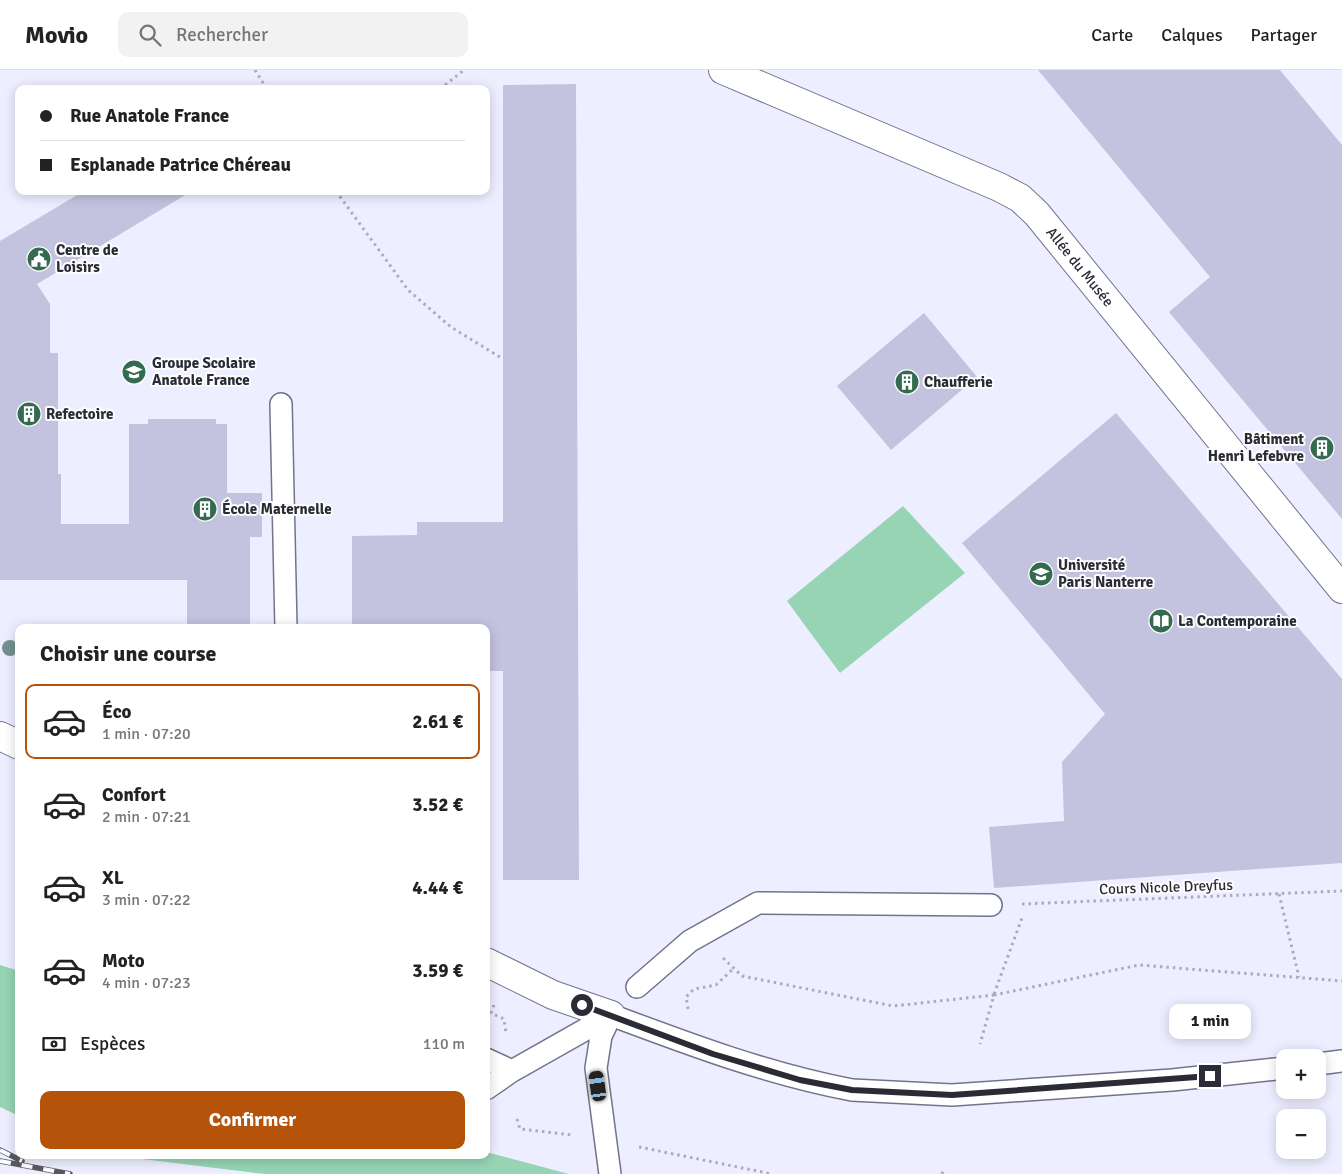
<!DOCTYPE html>
<html lang="fr">
<meta charset="utf-8">
<style>
body{margin:0;font-family:Signika,sans-serif;background:#f2f2f2;color:#222;height:100vh;display:flex;flex-direction:column;font-size:19px;white-space:nowrap}
*{box-sizing:border-box;margin:0}
p{font-size:16px;color:#767676}
.icon{flex:none;width:28px;height:28px;fill:none;stroke:currentColor;stroke-width:2;stroke-linecap:round;stroke-linejoin:round}
.map{position:relative;flex:1;overflow:hidden}
.side{position:absolute;left:15px;top:554px;width:475px;height:535px;display:flex;flex-direction:column;background:#fff;border-radius:10px;box-shadow:0 2px 12px #0003}
.side>*{flex:none}
.banner{position:absolute;left:15px;top:15px;width:475px;height:110px;border-radius:10px;box-shadow:0 2px 12px #0003;display:grid;align-content:center;height:110px;padding:0 25px;background:#fff}
.buttons{position:absolute;left:1276px;top:979px;display:grid;gap:10px}
.buttons a{display:grid;place-items:center;width:50px;height:50px;border-radius:10px;background:#fff;box-shadow:0 2px 12px #0003;font-size:25px}
.end{position:absolute;width:22px;height:22px;margin:-11px;border:6px solid #2b2b36;background:#fff;box-shadow:0 0 0 2px #fff}
.from{border-radius:50%}
.bubble{position:absolute;height:35px;border-radius:10px;background:#fff;box-shadow:0 2px 12px #0003;font-size:16px;font-weight:700;line-height:35px;text-align:center}
.car{position:absolute;width:15px;height:30px;margin:-15px -8px;border-radius:6px;box-shadow:0 0 4px 1px #0007;background:linear-gradient(#222 24%,#8ab4d8 0 40%,#222 0 76%,#8ab4d8 0 86%,#222 0)}
.banner b{display:flex;align-items:center;gap:18px;height:48px;font-size:19px}
.banner b+b{border-top:1px solid #e0e0e0}
.banner i{width:12px;height:12px;background:#222}
ul{padding:0;list-style:none}
li{display:flex;align-items:center;gap:15px;height:75px;margin:0 10px 8px;padding:0 15px;border:2px solid transparent;border-radius:10px}
li div{flex:1}
li b{display:block;font-size:19px}
li em{font-style:normal;font-weight:700}
li.selected{border-color:#b45309}
li>.icon{width:45px;height:45px;stroke-width:1.5}
h2{padding:0 25px;font-size:22px;line-height:60px}
.pay{display:flex;align-items:center;gap:12px;height:55px;padding:0 25px;font-size:19px}
.pay p{margin-inline-start:auto}
.primary-button{display:flex;gap:10px;margin-top:auto;padding:10px 25px}
.primary-button a{flex:1;height:58px;border-radius:10px;background:#b45309;color:#fff;font-size:20px;font-weight:700;line-height:58px;text-align:center}
header{display:flex;align-items:center;gap:30px;box-sizing:border-box;height:70px;padding:0 25px;background:#fff;border-bottom:1px solid #e0e0e0}
header strong{font-size:24px}
nav{display:flex;gap:28px;margin-inline-start:auto;font-size:18px}
.search{width:350px;height:45px;background:#f2f2f2;display:flex;align-items:center;gap:12px;box-sizing:border-box;padding:0 18px;border-radius:10px;color:#767676;font-size:19px}
.map>svg:first-child{display:block}
</style>
<header>
<strong>Movio</strong>
<div class="search"><svg class="icon" aria-label="search" viewBox="0 0 24 24"><circle cx="10" cy="10" r="6"/><path d="M15 15l6 6"/></svg>Rechercher</div>
<nav><a>Carte</a><a>Calques</a><a>Partager</a></nav>
</header>
<div class="map">
<svg width="1342" height="1104" viewBox="0 0 1342 1104">
<rect width="100%" height="100%" fill="#edeeff"/>
<path fill="#96d4b4" d="M903 436 965 503 840 603 787 531Z
M0 895 19 901V1046L0 1037Z
M486 1082 569 1104H265L109 1085H486Z"/>
<path fill="#c3c3df" d="M1038 0H1280L1342 75V449L1169 242 1210 207Z
M576 14 579 810H503V601H486V558H352V466L417 465V452H503V15Z
M84 121H192L37 214 50 234V283H58V404H61V454H129V354H148V349H216V354H227V423H262V467H250V558H187V510H0V171Z
M924 243 977 307 891 380 837 316Z
M1116 343 1342 609V793L994 818 989 757 1064 751 1062 692 1105 644 962 473Z"/>
<g fill="none" stroke-linecap="round" stroke-linejoin="round">
<defs>
<path id="lane" d="M281 334 286 558
M637 917 690 871 758 833 991 835
M611 945C691 975 768 1004 852 1020
M486 989 512 1001
M1318 994 1342 991
M486 1019 512 1001 611 945
M610 1104 596 998 601 966 611 945"/>
<g id="street">
<path id="s1" d="M723 0 999 117 1020 128 1037 144 1342 519"/>
<path d="M0 666 19 675"/>
<path d="M486 892 553 925 611 945"/>
</g>
</defs>
<use href="#lane" stroke="#73738c" stroke-width="24"/>
<use href="#street" stroke="#73738c" stroke-width="30"/>
<path stroke="#abacbb" stroke-width="3" stroke-dasharray="2.5 4" stroke-linecap="butt" d="M255 0 267 19
M440 19 464 0
M336 121 408 220 451 257 503 289
M1279 824 1299 907
M1022 834 1342 821
M723 888 742 906 893 936 994 925 980 974
M994 924 1022 848
M994 925 1139 895 1342 911
M494 935 491 943 504 949 506 963
M688 939 686 927 694 919 716 915 733 899
M486 940 491 943
M517 1049 520 1059 573 1065
M639 1077 772 1104
M942 1104 944 1098"/>
<use href="#lane" stroke="#fff" stroke-width="21"/>
<use href="#street" stroke="#fff" stroke-width="28"/>
<defs>
<path id="rail" d="M0 1080 22 1091
M0 1091 70 1104"/>
</defs>
<use href="#rail" stroke="#595965" stroke-width="5.5"/>
<use href="#rail" stroke="#fdfdfd" stroke-width="4" stroke-dasharray="11" stroke-linecap="butt"/>
<defs>
<path id="lane-bridge" d="M852 1020 952 1025 1172 1010 1285 998"/>
</defs>
<use href="#lane-bridge" stroke="#73738c" stroke-width="24" stroke-linecap="butt"/>
<use href="#lane-bridge" stroke="#fff" stroke-width="21"/>
</g>
<circle fill="#72928d" cx="10" cy="578" r="8"/>
<g fill="none" stroke-linecap="round" stroke-linejoin="round">
<path stroke="#2b2b36" stroke-width="6" d="M582 935 713 984 800 1010 852 1020 952 1025 1210 1006"/>
</g>
<defs>
<symbol id="civic-disc" viewBox="-11 -11 22 22"><circle r="9.5" fill="#346a50" stroke="#fdfdfd"/><path d="M-.6-6.5H3V-4.5H.6V-3L4-1V1h2V6H-6V1h2V-1L-.6-3ZM-1.2 2.5V6h2.4V2.5Z" fill="#fff"/></symbol>
<symbol id="school-disc" viewBox="-11 -11 22 22"><circle r="9.5" fill="#346a50" stroke="#fdfdfd"/><path d="M0-5L7-2L0 1L-7-2ZM-4 1L0 2.5L4 1V4Q0 6-4 4Z" fill="#fff"/></symbol>
<symbol id="building-disc" viewBox="-11 -11 22 22"><circle r="9.5" fill="#346a50" stroke="#fdfdfd"/><path d="M-4-6H4V6H1V3H-1V6H-4ZM-2.5-4.3h1.7v1.8h-1.7ZM.8-4.3h1.7v1.8H.8ZM-2.5-1h1.7V.8h-1.7ZM.8-1h1.7V.8H.8Z" fill="#fff"/></symbol>
<symbol id="university-disc" viewBox="-11 -11 22 22"><circle r="9.5" fill="#346a50" stroke="#fdfdfd"/><path d="M0-5L7-2L0 1L-7-2ZM-4 1L0 2.5L4 1V4Q0 6-4 4Z" fill="#fff"/></symbol>
<symbol id="library-disc" viewBox="-11 -11 22 22"><circle r="9.5" fill="#346a50" stroke="#fdfdfd"/><path d="M-6-4Q-3-5.5-.7-3.5V5Q-3 3-6 4ZM6-4Q3-5.5 .7-3.5V5Q3 3 6 4Z" fill="#fff"/></symbol>
</defs>
<g fill-rule="evenodd">
<use href="#civic-disc" x="25" y="175" width="28" height="28"/>
<use href="#school-disc" x="120" y="288" width="28" height="28"/>
<use href="#building-disc" x="893" y="298" width="28" height="28"/>
<use href="#building-disc" x="15" y="330" width="28" height="28"/>
<use href="#building-disc" x="1308" y="364" width="28" height="28"/>
<use href="#building-disc" x="191" y="425" width="28" height="28"/>
<use href="#university-disc" x="1027" y="490" width="28" height="28"/>
<use href="#library-disc" x="1147" y="537" width="28" height="28"/>
</g>
<g text-anchor="middle" dominant-baseline="central" stroke-width="4" stroke-linejoin="round" paint-order="stroke">
<g font-size="15" font-weight="bold" fill="#2b2b36" stroke="#fdfdfd" text-anchor="start">
<text x="56" y="180">Centre de<tspan x="56" dy="17">Loisirs</tspan></text>
<text x="152" y="293">Groupe Scolaire<tspan x="152" dy="17">Anatole France</tspan></text>
<text x="924" y="312">Chaufferie</text>
<text x="46" y="344">Refectoire</text>
<text x="1304" y="369" text-anchor="end">Bâtiment<tspan x="1304" dy="17">Henri Lefebvre</tspan></text>
<text x="222" y="439">École Maternelle</text>
<text x="1058" y="495">Université<tspan x="1058" dy="17">Paris Nanterre</tspan></text>
<text x="1178" y="551">La Contemporaine</text>
</g>
<g font-size="15" fill="#2b2b36" stroke="#fdfdfd">
<text stroke="none"><textPath href="#s1" startOffset="415">Allée du Musée</textPath></text>
<text transform="translate(1166 817) rotate(-2)">Cours Nicole Dreyfus</text>
</g>
</g>
</svg>
<div class="buttons">
<a>+</a>
<a>−</a>
</div>
<i class="end from" style="left:582px;top:935px"></i>
<i class="end" style="left:1210px;top:1006px"></i>
<div class="bubble" style="left:1169px;top:934px;width:82px">1 min</div>
<i class="car" style="left:598px;top:1016px;rotate:352deg"></i>
<div class="banner">
<b><i class="from"></i>Rue Anatole France</b>
<b><i></i>Esplanade Patrice Chéreau</b>
</div>
<section class="side">
<h2>Choisir une course</h2>
<ul>
<li class="selected"><svg class="icon" aria-label="car" viewBox="0 0 24 24"><path d="M5 17H2v-5l4-1 3-4h7l3 4 3 1v5h-3M9 17h6M6 11h13"/><circle cx="7" cy="17" r="2"/><circle cx="17" cy="17" r="2"/></svg><div><b>Éco</b><p>1 min · 07:20</p></div><em>2.61 €</em></li>
<li><svg class="icon" aria-label="car" viewBox="0 0 24 24"><path d="M5 17H2v-5l4-1 3-4h7l3 4 3 1v5h-3M9 17h6M6 11h13"/><circle cx="7" cy="17" r="2"/><circle cx="17" cy="17" r="2"/></svg><div><b>Confort</b><p>2 min · 07:21</p></div><em>3.52 €</em></li>
<li><svg class="icon" aria-label="car" viewBox="0 0 24 24"><path d="M5 17H2v-5l4-1 3-4h7l3 4 3 1v5h-3M9 17h6M6 11h13"/><circle cx="7" cy="17" r="2"/><circle cx="17" cy="17" r="2"/></svg><div><b>XL</b><p>3 min · 07:22</p></div><em>4.44 €</em></li>
<li><svg class="icon" aria-label="car" viewBox="0 0 24 24"><path d="M5 17H2v-5l4-1 3-4h7l3 4 3 1v5h-3M9 17h6M6 11h13"/><circle cx="7" cy="17" r="2"/><circle cx="17" cy="17" r="2"/></svg><div><b>Moto</b><p>4 min · 07:23</p></div><em>3.59 €</em></li>
</ul>
<div class="pay"><svg class="icon" aria-label="cash" viewBox="0 0 24 24"><path d="M3 7h18v10H3z"/><circle cx="12" cy="12" r="2"/></svg>Espèces<p>110 m</p></div>
<div class="primary-button"><a>Confirmer</a></div>
</section>
</div>
